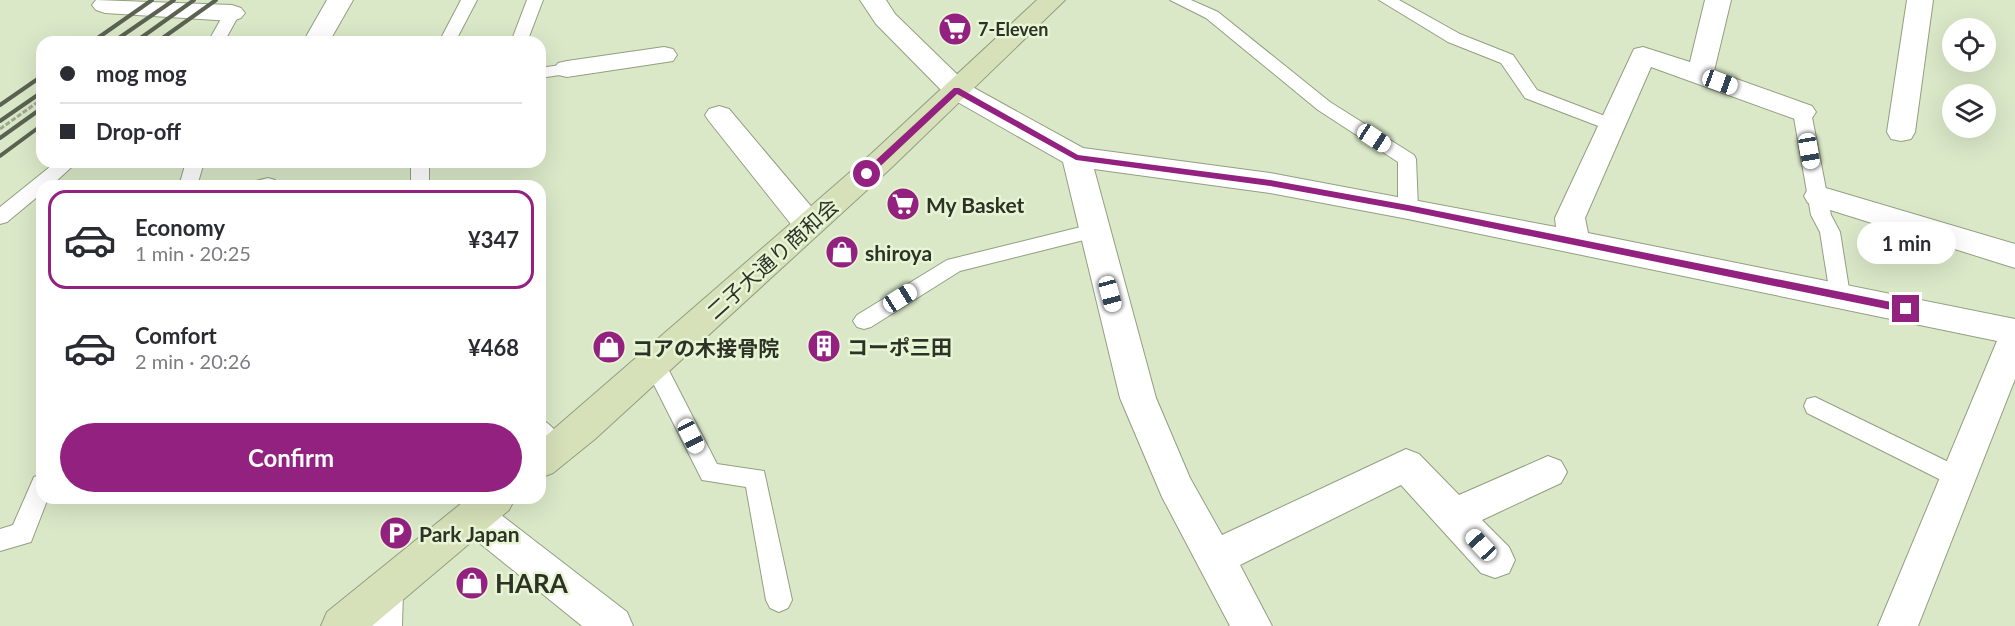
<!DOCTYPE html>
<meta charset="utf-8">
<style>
body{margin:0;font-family:Lato,"Noto Sans JP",sans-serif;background:#f2f2f3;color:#2b2b33;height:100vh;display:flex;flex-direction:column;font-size:22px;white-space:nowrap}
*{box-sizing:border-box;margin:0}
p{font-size:20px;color:#7c7c81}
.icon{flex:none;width:33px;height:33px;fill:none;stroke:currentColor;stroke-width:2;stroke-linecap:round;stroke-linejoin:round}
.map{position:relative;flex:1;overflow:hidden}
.drawer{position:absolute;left:36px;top:180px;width:510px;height:324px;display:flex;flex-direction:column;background:#fff;border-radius:18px;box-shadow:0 6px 24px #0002}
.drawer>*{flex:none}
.banner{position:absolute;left:36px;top:36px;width:510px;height:132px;border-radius:18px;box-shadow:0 6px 24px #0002;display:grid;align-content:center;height:132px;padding:0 24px;background:#fff}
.controls{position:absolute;left:1942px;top:18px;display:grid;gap:12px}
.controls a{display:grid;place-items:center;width:54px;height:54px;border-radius:50%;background:#fff;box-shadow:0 6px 24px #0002;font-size:30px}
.end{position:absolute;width:27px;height:27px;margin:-14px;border:8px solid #932180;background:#fff;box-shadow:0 0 0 3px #fff}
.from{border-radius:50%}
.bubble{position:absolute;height:42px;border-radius:21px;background:#fff;box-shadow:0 6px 24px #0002;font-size:20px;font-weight:700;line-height:42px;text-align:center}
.car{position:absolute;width:18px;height:36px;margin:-18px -9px;border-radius:8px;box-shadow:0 0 4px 2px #0007;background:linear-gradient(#fff 24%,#345 0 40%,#fff 0 76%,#345 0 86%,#fff 0)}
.banner b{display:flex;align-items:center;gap:21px;height:57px;font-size:22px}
.banner b+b{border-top:2px solid #e1e1e2}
.banner i{width:15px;height:15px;background:#2b2b33}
ul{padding:10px 0 0;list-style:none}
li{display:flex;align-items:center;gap:18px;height:99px;margin:0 12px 9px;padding:0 12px;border:3px solid transparent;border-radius:18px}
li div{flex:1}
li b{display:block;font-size:22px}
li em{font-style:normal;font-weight:700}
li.selected{border-color:#932180}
li>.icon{width:54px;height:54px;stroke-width:1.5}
.action{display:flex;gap:12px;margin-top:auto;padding:12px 24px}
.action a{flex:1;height:69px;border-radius:36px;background:#932180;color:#fff;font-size:24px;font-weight:700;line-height:69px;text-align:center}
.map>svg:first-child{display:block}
</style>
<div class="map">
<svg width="2015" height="626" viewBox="0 0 2015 626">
<rect width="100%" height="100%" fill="#dae8c8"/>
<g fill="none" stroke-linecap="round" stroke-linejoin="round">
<defs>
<path id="lane" d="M461 0H477L455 42H439Z
M527 0H543L527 42H511Z
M1170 0H1191L1218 12 1330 102 1414 155 1416 159 1418 208 1415 213H1401L1398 208V162L1318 110 1206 18Z
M1379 0H1399L1460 34 1513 55 1537 90 1618 121 1621 125 1612 131 1606 129 1525 98 1501 63 1448 42Z
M232 8 240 13 224 42H208L226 10Z
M567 64 573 65 576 69 573 73 540 78V68Z
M1802 106 1811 112 1831 215 1840 232 1850 295 1847 301 1840 303 1833 301 1830 295 1820 232 1811 215 1793 112Z
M56 162H77L51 186H42V193L7 222 0 224V207Z
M186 162H204L197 186H179Z
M411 162H429V186H411Z
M268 178 275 180 277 186H254L256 181Z
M1093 224 1100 226 1103 231 1100 236 960 271 871 327 864 329 857 327 853 321 857 315 947 260Z
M654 354 662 357 717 464 764 471 792 600 788 608 779 612 770 608 766 600 746 487 702 480 643 363 646 357Z
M1815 397 1967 471 1971 478 1967 485 1959 488 1951 485 1807 413 1804 406 1807 399Z
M540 419C552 424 561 437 567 449L563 456C538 465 540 437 540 419Z
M42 474V498H48L31 542 0 551V529L13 525 34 477Z"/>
<path id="street" d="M96 0 232 5 241 8 245 13 241 18 232 21 105 13 96 10 92 5Z
M327 0H353L329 42H303Z
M860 0H886L895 14 967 84 1083 148 1270 173 1556 227 1555 218 1634 49 1643 47 1690 62 1705 0H1731L1714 71 1812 106 1816 112 1812 118 1802 121 1792 118 1651 67 1585 218 1588 233 2015 319V379L1918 626H1878L1997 341 1408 219 1270 193 1094 169 1156 398 1190 478 1222 535 1406 449 1419 454 1459 495 1548 456 1561 461 1567 472 1561 483 1482 520 1509 547 1515 560 1509 573 1495 578 1481 573 1401 485 1240 565 1272 626H1230L1162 497 1120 398 1063 162 947 96 876 24Z
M1907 0H1933L1915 132 1911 139 1901 141 1891 139 1887 132Z
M664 47 673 49 677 55 673 61 567 77 558 75 554 69 558 63 567 61Z
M719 106 729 109 820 217 824 225 820 233 809 236 798 233 709 121 705 115 709 109Z
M1819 186 2015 244V268L1808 203 1804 196 1808 189Z
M474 499 487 504 627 612 633 626H582L461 528 455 516 461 504Z
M383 572 397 578 403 591 402 626H362L363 591 369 578Z"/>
<path id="secondary" d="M1037 0H1065L891 168 595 439 553 473 540 478V441L871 154Z
M468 498H515L509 510 372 626H321L327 612Z"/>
</defs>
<use href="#lane" stroke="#939f81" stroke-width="2"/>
<use href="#street" stroke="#939f81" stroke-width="2"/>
<use href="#secondary" stroke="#939f81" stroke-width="2"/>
<path stroke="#9ea88f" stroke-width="3" stroke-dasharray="5 2" stroke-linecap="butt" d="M0 129 42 99"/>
<use href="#lane" fill="#fff" fill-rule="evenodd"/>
<use href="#street" fill="#fff" fill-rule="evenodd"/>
<use href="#secondary" fill="#d6e1b9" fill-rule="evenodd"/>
<path stroke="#5b6251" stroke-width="4" d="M92 42 152 0
M113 42 174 0
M135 42 194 0
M157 42 216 0
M0 105 42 76
M0 121 42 92
M0 138 42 108
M0 156 42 125"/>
</g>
<path fill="#932180" d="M954 88H959L1078 155 1270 180 1408 205 1906 305 1910 309 1906 313 1408 211 1270 186 1076 160 957 94 870 176H863V172Z"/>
<defs>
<symbol id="supermarket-disc" viewBox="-11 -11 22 22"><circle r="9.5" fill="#932180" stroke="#e8f5d5"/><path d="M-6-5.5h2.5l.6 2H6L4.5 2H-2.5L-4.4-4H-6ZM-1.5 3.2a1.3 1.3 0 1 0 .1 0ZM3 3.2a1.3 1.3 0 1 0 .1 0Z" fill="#fff"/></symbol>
<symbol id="shop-disc" viewBox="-11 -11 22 22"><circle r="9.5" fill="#932180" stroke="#e8f5d5"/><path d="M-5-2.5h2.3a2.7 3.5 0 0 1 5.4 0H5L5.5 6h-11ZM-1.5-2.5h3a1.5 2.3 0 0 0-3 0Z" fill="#fff"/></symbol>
<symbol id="building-disc" viewBox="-11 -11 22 22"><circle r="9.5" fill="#932180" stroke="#e8f5d5"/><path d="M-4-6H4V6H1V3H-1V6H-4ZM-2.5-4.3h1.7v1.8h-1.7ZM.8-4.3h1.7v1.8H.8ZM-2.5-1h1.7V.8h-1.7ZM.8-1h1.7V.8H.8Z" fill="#fff"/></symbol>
<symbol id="parking-disc" viewBox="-11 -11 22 22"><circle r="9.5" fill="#932180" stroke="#e8f5d5"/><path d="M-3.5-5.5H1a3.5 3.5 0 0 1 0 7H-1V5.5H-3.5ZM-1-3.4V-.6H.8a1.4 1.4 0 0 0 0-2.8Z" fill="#fff"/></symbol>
</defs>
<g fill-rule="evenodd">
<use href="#supermarket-disc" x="936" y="10" width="38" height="38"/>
<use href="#supermarket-disc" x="884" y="185" width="38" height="38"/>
<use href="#shop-disc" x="823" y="233" width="38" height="38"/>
<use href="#building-disc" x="805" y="327" width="38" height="38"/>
<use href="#shop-disc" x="590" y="328" width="38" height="38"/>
<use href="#parking-disc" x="377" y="514" width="38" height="38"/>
<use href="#shop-disc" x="453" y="564" width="38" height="38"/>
</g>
<g text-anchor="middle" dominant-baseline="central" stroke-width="5" stroke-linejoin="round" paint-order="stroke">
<g font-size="18" font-weight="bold" fill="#2d3226" stroke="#e8f5d5" text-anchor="start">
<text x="978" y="29">7-Eleven</text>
</g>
<g font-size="21" font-weight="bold" fill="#2d3226" stroke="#e8f5d5" text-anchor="start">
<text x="926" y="204">My Basket</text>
<text x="865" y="252">shiroya</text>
<text x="847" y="346">コーポ三田</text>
<text x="632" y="347">コアの木接骨院</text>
<text x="419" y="533">Park Japan</text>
</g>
<g font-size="21" fill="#2d3226" stroke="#e8f5d5">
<text transform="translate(772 258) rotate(-42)">二子大通り商和会</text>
</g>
<g font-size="26" font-weight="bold" fill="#2d3226" stroke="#e8f5d5" text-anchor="start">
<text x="495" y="583">HARA</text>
</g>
</g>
</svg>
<div class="controls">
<a><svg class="icon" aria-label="locate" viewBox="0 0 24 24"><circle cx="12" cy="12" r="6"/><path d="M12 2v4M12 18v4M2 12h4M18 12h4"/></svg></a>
<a><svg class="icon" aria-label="layers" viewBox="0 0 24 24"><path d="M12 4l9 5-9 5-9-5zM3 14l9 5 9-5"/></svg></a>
</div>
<i class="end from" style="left:867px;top:174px"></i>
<i class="end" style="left:1906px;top:309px"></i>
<div class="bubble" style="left:1857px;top:222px;width:99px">1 min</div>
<i class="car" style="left:1720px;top:82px;rotate:110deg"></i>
<i class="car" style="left:1374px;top:138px;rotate:123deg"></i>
<i class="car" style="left:1809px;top:151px;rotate:170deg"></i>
<i class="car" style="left:1110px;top:294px;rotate:165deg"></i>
<i class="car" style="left:900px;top:298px;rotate:58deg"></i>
<i class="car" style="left:691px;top:436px;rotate:153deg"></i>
<i class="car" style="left:1481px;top:545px;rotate:317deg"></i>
<div class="banner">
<b><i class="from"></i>mog mog</b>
<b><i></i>Drop-off</b>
</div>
<section class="drawer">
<ul>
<li class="selected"><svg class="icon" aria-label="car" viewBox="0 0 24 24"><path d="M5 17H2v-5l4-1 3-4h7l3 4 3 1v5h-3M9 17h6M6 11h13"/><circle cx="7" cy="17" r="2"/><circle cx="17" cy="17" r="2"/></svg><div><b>Economy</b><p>1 min · 20:25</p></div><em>¥347</em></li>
<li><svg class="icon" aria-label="car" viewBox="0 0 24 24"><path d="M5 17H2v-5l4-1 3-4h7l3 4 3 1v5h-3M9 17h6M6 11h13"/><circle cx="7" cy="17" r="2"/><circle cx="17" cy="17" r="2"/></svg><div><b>Comfort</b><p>2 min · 20:26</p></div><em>¥468</em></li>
</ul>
<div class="action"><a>Confirm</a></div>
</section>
</div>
